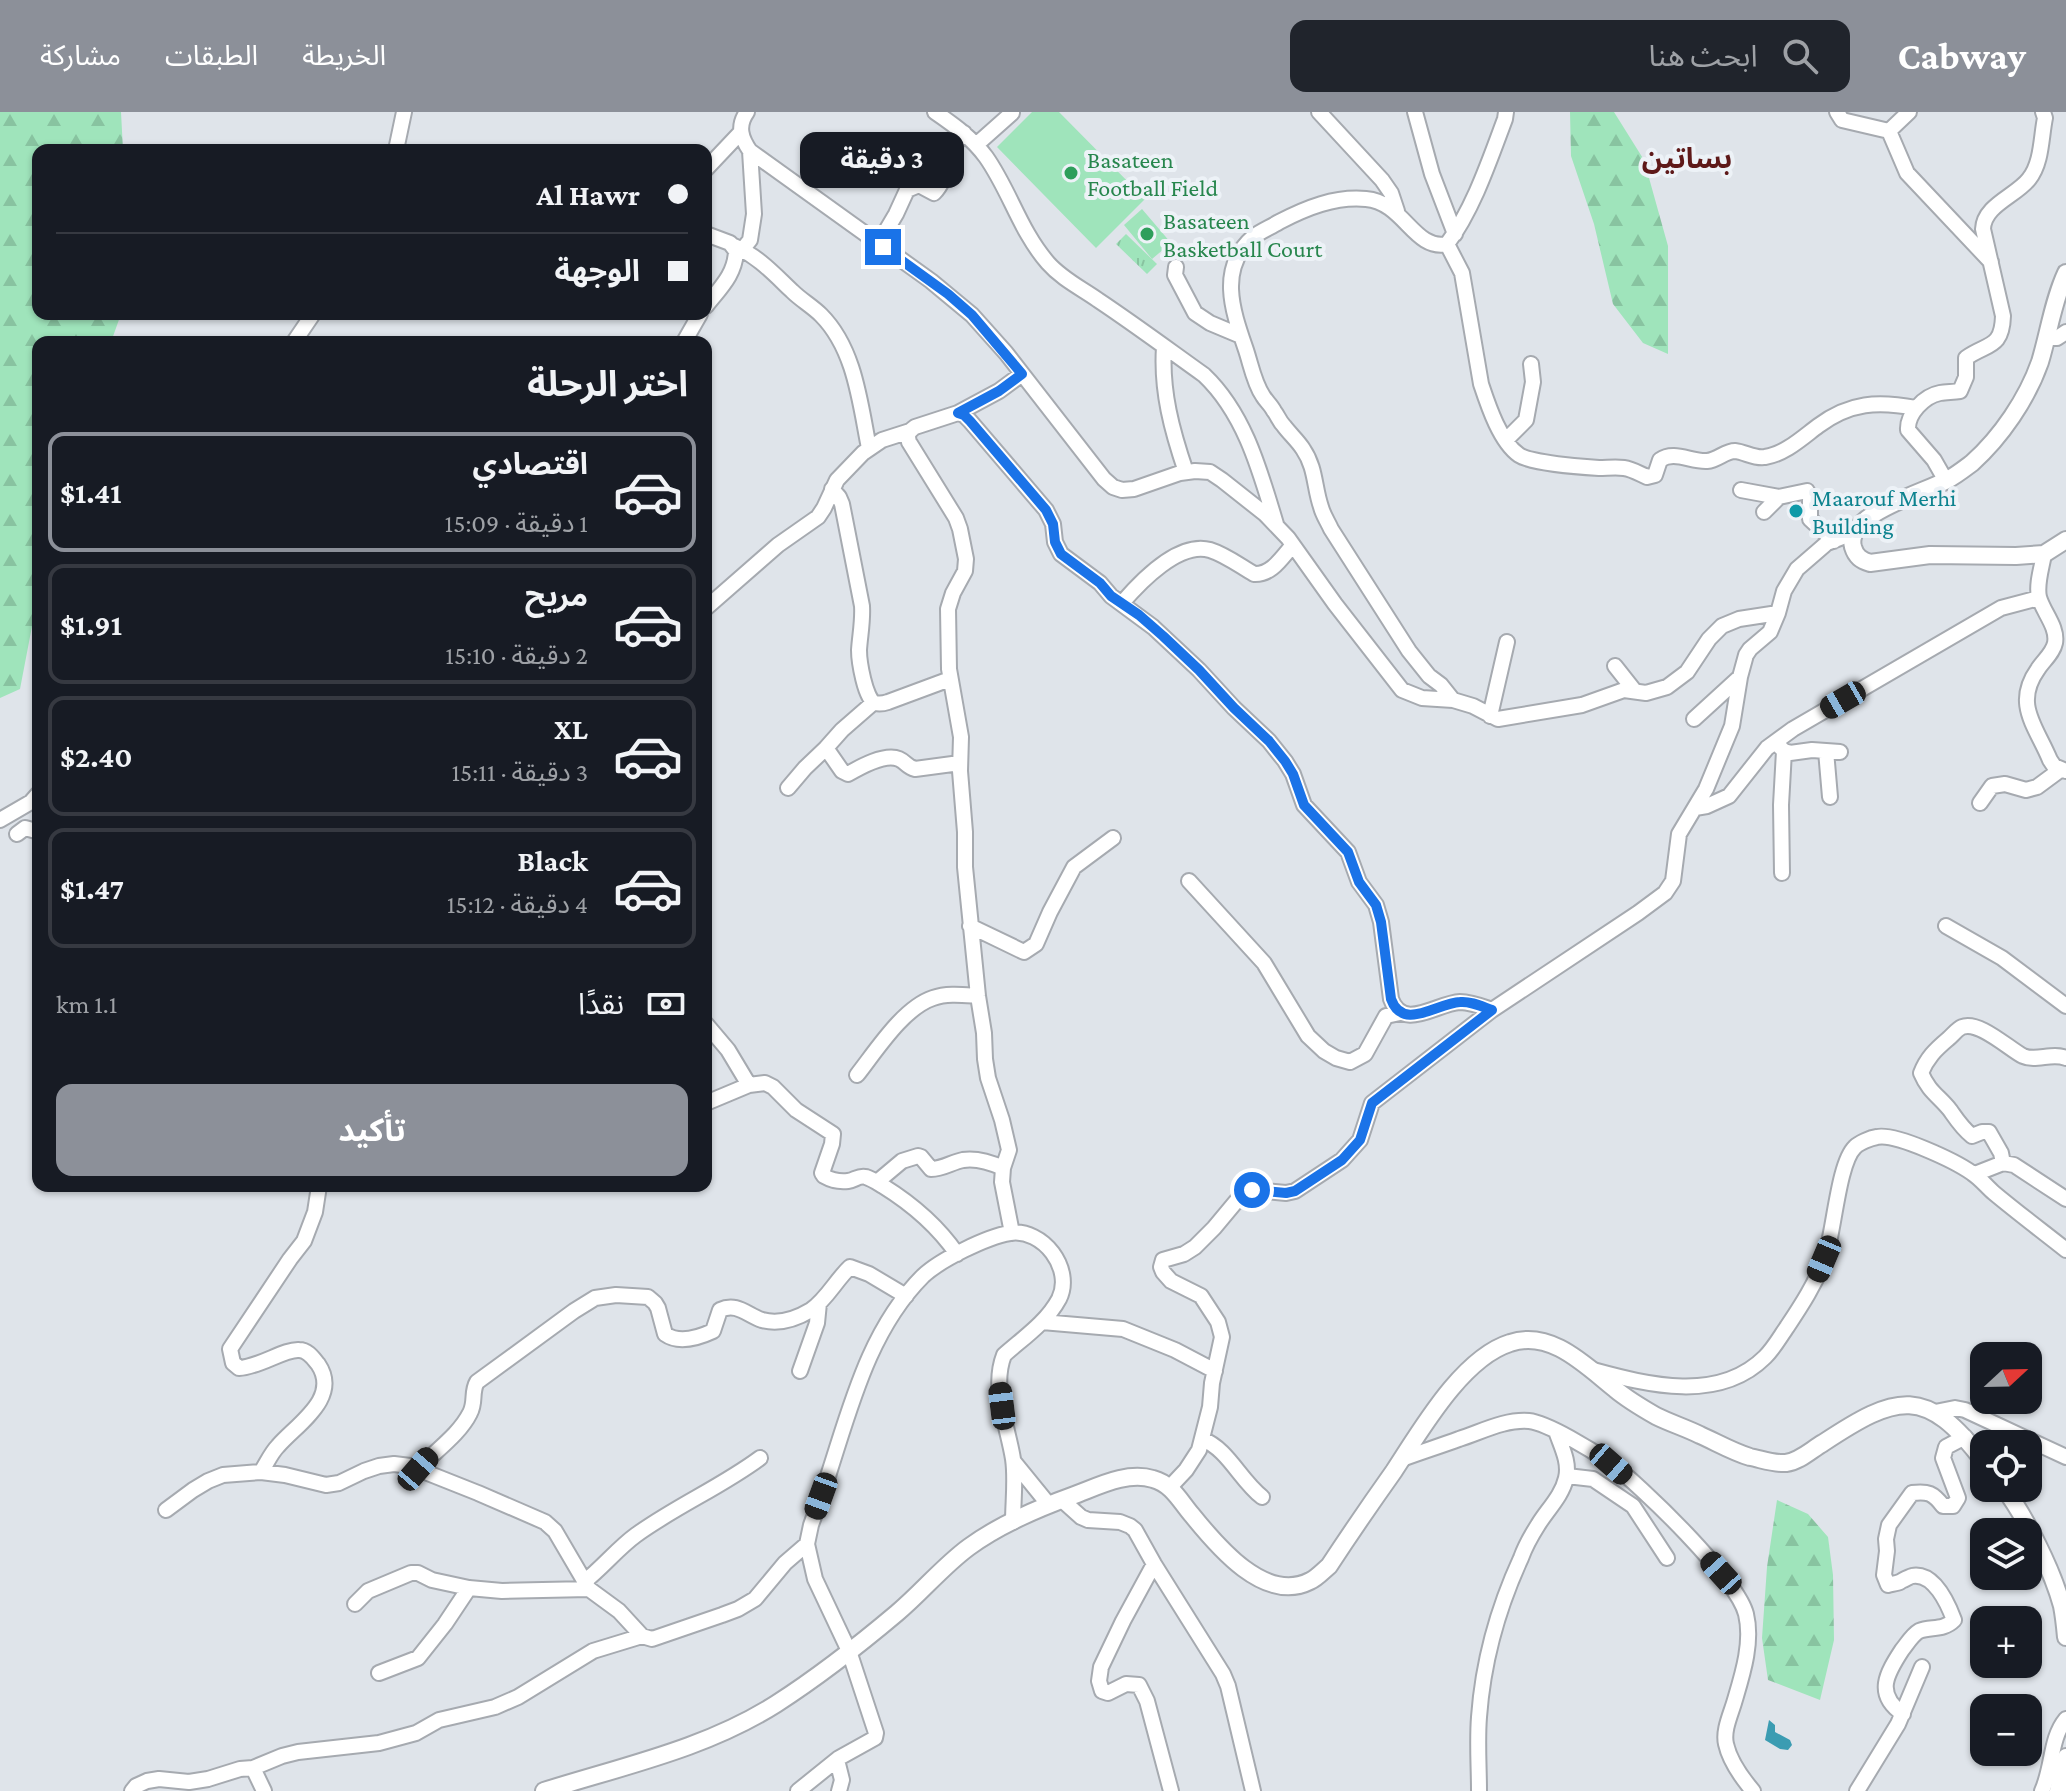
<!DOCTYPE html>
<html lang="ar">
<meta charset="utf-8">
<style>
body{margin:0;font-family:"Crimson Pro","Noto Sans Arabic",serif;background:#20242c;color:#f1f3f6;direction:rtl;height:100vh;display:flex;flex-direction:column;font-size:30px;white-space:nowrap}
*{box-sizing:border-box;margin:0}
p{font-size:26px;color:#9ea1a6}
.icon{flex:none;width:44px;height:44px;fill:none;stroke:currentColor;stroke-width:2;stroke-linecap:round;stroke-linejoin:round}
.map{position:relative;flex:1;overflow:hidden;direction:ltr}
.drawer{position:absolute;left:32px;top:224px;width:680px;height:856px;display:flex;flex-direction:column;background:#171b24;border-radius:16px;box-shadow:0 2px 6px #0004;direction:rtl}
.drawer>*{flex:none}
.top-card{position:absolute;left:32px;top:32px;width:680px;height:176px;border-radius:16px;box-shadow:0 2px 6px #0004;direction:rtl;display:grid;align-content:center;height:176px;padding:0 24px;background:#171b24}
.needle{width:52px;rotate:68deg}
.controls{position:absolute;left:1970px;top:1230px;display:grid;gap:16px}
.controls a{display:grid;place-items:center;width:72px;height:72px;border-radius:16px;background:#171b24;box-shadow:0 2px 6px #0004;font-size:40px}
.end{position:absolute;width:36px;height:36px;margin:-18px;border:10px solid #1a73e8;background:#fff;box-shadow:0 0 0 4px #fff}
.from{border-radius:50%}
.bubble{position:absolute;height:56px;border-radius:16px;background:#171b24;box-shadow:0 2px 6px #0004;font-size:26px;font-weight:700;line-height:56px;text-align:center;direction:rtl}
.car{position:absolute;width:24px;height:48px;margin:-24px -12px;border-radius:10px;box-shadow:0 0 6px 2px #0007;background:linear-gradient(#222 24%,#8ab4d8 0 40%,#222 0 76%,#8ab4d8 0 86%,#222 0)}
.top-card b{display:flex;align-items:center;gap:28px;height:76px;font-size:30px}
.top-card b+b{border-top:2px solid #363941}
.top-card i{width:20px;height:20px;background:#f1f3f6}
ul{padding:0;list-style:none}
li{display:flex;align-items:center;gap:24px;height:120px;margin:0 16px 12px;padding:0 8px;border:4px solid #363941;border-radius:16px}
li div{flex:1}
li b{display:block;font-size:30px}
li em{font-style:normal;font-weight:700}
li.selected{border-color:#8c9099}
li>.icon{width:72px;height:72px;stroke-width:1.5}
h2{padding:0 24px;font-size:36px;line-height:96px}
.pay{display:flex;align-items:center;gap:20px;height:88px;padding:0 24px;font-size:30px}
.pay p{margin-inline-start:auto}
.primary-button{display:flex;gap:16px;margin-top:auto;padding:16px 24px}
.primary-button a{flex:1;height:92px;border-radius:16px;background:#8c9099;color:#fff;font-size:32px;font-weight:700;line-height:92px;text-align:center}
header{display:flex;align-items:center;gap:48px;box-sizing:border-box;height:112px;padding:0 40px;background:#8c9099;color:#fff}
header strong{font-size:38px}
nav{display:flex;gap:44px;margin-inline-start:auto;font-size:28px}
.search{width:560px;height:72px;background:#20242c;display:flex;align-items:center;gap:20px;box-sizing:border-box;padding:0 28px;border-radius:16px;color:#9ea1a6;font-size:30px}
.map>svg:first-child{display:block}
</style>
<header>
<strong>Cabway</strong>
<div class="search"><svg class="icon" aria-label="search" viewBox="0 0 24 24"><circle cx="10" cy="10" r="6"/><path d="M15 15l6 6"/></svg>ابحث هنا</div>
<nav><a>الخريطة</a><a>الطبقات</a><a>مشاركة</a></nav>
</header>
<div class="map">
<svg width="2066" height="1679" viewBox="0 0 2066 1679">
<defs>
<pattern id="forest-firs" width="22" height="20" patternUnits="userSpaceOnUse" patternTransform="scale(2)"><rect width="22" height="20" fill="#9fe4bb"/><path d="M5 1l3.5 6h-7zM16 11l3.5 6h-7z" fill="#88c3a0"/></pattern>
<pattern id="park-tufts" width="24" height="20" patternUnits="userSpaceOnUse" patternTransform="scale(2)"><rect width="24" height="20" fill="#9fe4bb"/><path d="M3 7l-1-3M5 7V3M7 7l1-3M15 17l-1-3M17 17v-4M19 17l1-3" fill="none" stroke="#88c3a0"/></pattern>
</defs>
<rect width="100%" height="100%" fill="#dfe4ea"/>
<path fill="url(#forest-firs)" d="M0 0H121L123 38H38V202H121L111 230H38V483L20 577 0 586Z
M1570 0H1614L1644 48 1668 134V242L1643 231 1613 192 1594 112 1571 44Z
M1777 1388 1808 1402 1828 1425 1833 1463 1834 1528 1820 1588 1768 1568 1762 1526 1767 1455Z"/>
<path fill="url(#park-tufts)" d="M1126 122 1157 152 1147 162 1116 132Z"/>
<path fill="#9fe4bb" d="M1032 0H1059L1145 87 1096 136 997 35Z
M1142 97 1171 131 1152 147 1124 113Z"/>
<path fill="#3b9cb2" d="M1769 1608 1775 1613V1620L1790 1628 1792 1633 1788 1638 1780 1637 1765 1628Z"/>
<g fill="none" stroke-linecap="round" stroke-linejoin="round">
<defs>
<path id="minor" d="M747 0C737 14 741 26 750 39L931 169 972 203 1006 241 1104 367 1113 375 1122 378 1134 377 1180 361 1195 359 1210 360 1222 368 1265 402 1288 426 1335 492 1402 578 1422 586 1453 588
M935 0C954 13 972 26 986 45 1010 79 1020 119 1048 151 1062 167 1081 176 1098 188 1134 212 1169 238 1204 263 1245 302 1260 359 1276 412
M1319 0 1382 68 1391 81 1397 99
M1415 0 1432 62 1455 122
M1506 0 1505 7C1490 47 1473 98 1447 132 1414 139 1404 90 1366 87 1335 84 1306 96 1279 110 1271 115 1261 119 1253 125 1217 157 1233 200 1246 238 1251 253 1254 271 1263 284 1266 289 1271 293 1274 299 1278 304 1279 309 1284 314 1290 322 1298 329 1303 337 1316 356 1314 375 1321 395 1323 403 1328 410 1331 417L1409 539 1429 564 1441 573 1453 588 1473 594 1498 607 1582 593 1624 578 1646 581 1667 575 1687 560 1709 527 1722 514 1739 507 1778 501
M1837 0 1842 8 1889 19 1909 0
M1889 19 1907 61 1991 150
M976 33 1012 1
M396 38 404 0
M706 57 741 20
M706 122 730 131 736 139C735 163 720 176 706 194
M1447 132 1462 161 1481 272C1488 293 1500 330 1519 343 1531 351 1583 355 1599 356 1607 356 1616 355 1624 356 1632 357 1640 362 1647 365L1655 363 1660 348C1674 338 1691 350 1707 349 1718 348 1725 339 1735 339 1745 340 1755 347 1765 345 1785 342 1802 326 1818 314 1850 290 1878 289 1916 296
M734 134C758 144 774 162 792 179 801 188 812 194 821 203 855 237 860 291 869 336
M883 135V124L896 102 907 78 919 73 934 81C950 65 946 38 964 21
M742 138 750 128 754 102 750 39
M1176 155 1175 163 1195 201 1210 211 1241 224
M2046 226H2057L2066 220
M294 230 313 202
M684 230 700 202
M1164 235C1161 279 1172 319 1186 360
M958 301 999 279 1022 262
M1506 328 1526 308 1533 270 1531 252
M1946 369 1934 348 1908 318C1907 302 1924 284 1940 281 1946 280 1953 280 1960 279L1966 265V246C1987 231 2002 237 2003 204L1983 117C1984 93 2016 84 2029 67 2042 51 2041 25 2045 6L2043 0
M832 377 839 385 842 392 862 494C863 509 860 523 859 538 859 549 865 587 875 591 879 592 885 591 888 590L950 567
M1741 378 1779 385
M1764 400 1779 385 1807 379 1810 386V407L1834 429
M2044 442C2042 455 2036 472 2039 485 2043 500 2058 515 2055 531 2053 541 2044 548 2038 557 2013 592 2036 614 2050 648L2054 654 2066 659
M1122 491C1140 470 1179 429 1210 438 1226 443 1240 454 1254 462 1272 463 1282 445 1293 433
M706 496 778 433 818 405 824 396 837 368 863 341 882 328 910 319
M1615 554 1634 578
M873 591 842 618 826 636 842 659 848 662C860 655 885 641 899 647 906 650 907 655 915 657L960 651
M1490 604 1507 530
M1694 607 1740 565
M1779 634 1784 639 1790 641 1812 638 1840 640
M1826 639 1830 685
M788 676 805 656 826 636
M1980 691 1992 674 2005 672 2026 678 2037 675 2060 658
M1695 696 1707 694 1729 684 1767 636 1793 617 2001 496 2039 486
M0 708 31 690 38 682
M17 722 25 716 36 719 38 718
M1782 761 1781 693 1784 639
M1189 769 1264 851 1308 924 1324 939 1336 946 1350 950 1365 942 1386 904 1400 901
M970 814 1024 840 1036 832 1050 800 1074 755 1113 726
M1946 814 2002 846 2066 894
M1492 898 1638 801 1665 781 1673 769 1679 722 1706 677 1732 614 1740 565 1746 543 1750 537 1770 520 1778 501 1784 479 1797 457 1827 431 1853 421
M706 912 728 938 749 973
M857 963C876 939 903 896 933 886 947 881 963 883 978 884
M706 991 749 973 765 971 773 975 796 998 833 1022 832 1032 822 1061 824 1064C831 1068 840 1070 848 1069 855 1068 859 1063 866 1065 872 1067 878 1071 883 1074 912 1092 937 1113 957 1142
M2003 1051 2001 1041 1989 1020H1982L1972 1024C1962 1016 1957 1008 1950 998 1939 984 1929 980 1921 961 1927 946 1935 938 1948 927 1952 924 1957 917 1962 915 1979 908 2009 937 2023 944 2036 950 2052 940 2066 946
M1975 1062 2003 1051 2014 1053 2066 1087
M877 1070 902 1049 918 1044 921 1045 931 1057C943 1057 952 1050 963 1048 976 1046 992 1051 1003 1056
M1012 1121 1002 1070 1003 1056 1009 1038 1002 1008 988 966 985 947 984 921 978 884 965 755V720L960 659 961 625 949 557 948 497 953 481 965 459 966 447 960 417 956 406 909 330C907 323 908 320 915 315L958 301 964 303 970 309 1046 398 1053 412 1055 430 1061 442 1100 471 1111 484 1153 515 1199 558 1234 596 1269 629 1285 649 1293 662 1304 693 1348 740 1359 770 1376 793 1381 810 1391 887C1403 920 1437 891 1460 890 1471 890 1481 894 1492 898L1372 991 1360 1028 1342 1048 1295 1079 1286 1081 1252 1078 1244 1080 1214 1116 1195 1135 1184 1142 1163 1148 1161 1155 1163 1160 1171 1169 1201 1184 1218 1210 1222 1225 1212 1271 1210 1295 1199 1338 1186 1358 1170 1375
M1042 1210 1123 1217 1175 1238 1215 1259
M1593 1258C1648 1273 1719 1291 1765 1245 1774 1236 1780 1225 1787 1215 1801 1194 1816 1171 1825 1146 1834 1121 1838 1051 1855 1035 1859 1031 1870 1026 1877 1025 1896 1021 1955 1049 1972 1061 1980 1066 1987 1075 1994 1081 2018 1101 2042 1119 2066 1138
M800 1259 817 1211 819 1191
M1935 1300 1955 1296 1965 1298 2066 1345
M1202 1327C1228 1337 1240 1368 1262 1385
M1402 1347C1421 1340 1440 1334 1459 1327 1481 1320 1505 1307 1529 1309 1548 1311 1593 1339 1609 1350 1641 1373 1737 1467 1746 1502 1753 1531 1742 1564 1734 1591 1730 1604 1723 1619 1726 1632 1730 1650 1742 1666 1753 1679
M1014 1350 1049 1393
M418 1357C435 1339 459 1323 470 1301 476 1290 471 1280 477 1270L574 1199 595 1186 616 1183 648 1185 655 1191 658 1196 665 1222C679 1232 698 1226 713 1219L720 1198C737 1190 747 1203 762 1208 780 1213 796 1207 811 1198 827 1187 836 1168 850 1155L869 1162 906 1184
M261 1360C267 1351 271 1341 278 1334 297 1312 341 1286 318 1252 313 1246 308 1238 299 1238 284 1237 260 1255 239 1256L233 1251 230 1237 290 1147 304 1129 315 1100 319 1074
M1567 1364 1593 1367 1633 1394 1667 1446
M1062 1388 1081 1405 1088 1408 1120 1410 1130 1414 1135 1418 1154 1452 1223 1562 1228 1574 1253 1679
M166 1398 193 1378 208 1369 223 1363 261 1360 285 1363 326 1373 339 1371 364 1359 379 1354 394 1352 410 1354 478 1381 545 1410 555 1419 589 1477 619 1499 642 1524 652 1527 722 1503 738 1497 755 1487 785 1451 807 1432
M1154 1452 1123 1509 1101 1555 1099 1569 1102 1579 1108 1581 1126 1572 1139 1573 1147 1589 1171 1679
M584 1470C603 1455 618 1436 636 1423 676 1394 721 1375 760 1346
M355 1492 368 1479 411 1461H418L432 1468 469 1476 502 1479 589 1477
M379 1561 418 1546 445 1512 469 1476
M1903 1602C1874 1582 1887 1561 1902 1538 1907 1532 1912 1523 1919 1519 1931 1514 1943 1519 1954 1508 1948 1492 1934 1460 1912 1464 1911 1464 1901 1469 1900 1470 1897 1471 1892 1472 1888 1473L1884 1463 1887 1439 1886 1427 1889 1413 1912 1381C1928 1379 1933 1381 1943 1394H1953L1958 1386 1943 1346 1946 1335 1965 1325
M837 1648 842 1668 839 1679
M253 1656 264 1679
M132 1679 136 1674 147 1669 159 1667 189 1670 208 1667 240 1657 253 1656 282 1644 298 1640 379 1631 416 1621 439 1608 495 1595 518 1585 593 1539 642 1524
M798 1679 839 1646 875 1626 876 1621 849 1539 815 1467 807 1432 811 1413C817 1396 824 1379 829 1361 851 1293 870 1217 923 1164 940 1148 986 1125 1010 1121 1043 1116 1074 1157 1059 1187 1046 1211 1023 1226 1004 1243 991 1276 1008 1315 1013 1347 1016 1367 1013 1390 1013 1410
M1479 1679C1479 1655 1477 1630 1479 1605 1483 1550 1498 1496 1521 1446 1525 1435 1531 1424 1538 1413 1547 1398 1562 1384 1566 1366 1570 1350 1561 1334 1556 1319
M1857 1679 1898 1612 1922 1555
M2042 1679C2053 1655 2050 1626 2066 1607"/>
<path id="major" d="M2066 161C2053 189 2049 220 2040 250 2027 287 2001 325 1972 351 1964 357 1955 364 1947 368 1924 381 1844 402 1853 435 1856 445 1861 448 1870 451L1930 443 2016 444 2044 442 2066 428
M2004 1376C2026 1406 2052 1457 2062 1494 2064 1504 2065 1514 2066 1525
M544 1679C623 1654 705 1637 776 1592 818 1565 859 1533 897 1501 922 1480 943 1454 969 1435 999 1413 1036 1397 1072 1384 1097 1375 1126 1359 1153 1367 1172 1372 1180 1389 1192 1403 1217 1434 1265 1492 1310 1469 1317 1466 1323 1459 1329 1454 1350 1422 1372 1390 1394 1359 1421 1318 1462 1246 1510 1231 1551 1217 1586 1254 1615 1277 1627 1287 1642 1296 1656 1304 1670 1311 1686 1316 1700 1323 1716 1330 1733 1340 1750 1345 1761 1347 1774 1352 1786 1351 1800 1349 1811 1338 1823 1331 1897 1282 1926 1273 1984 1350
M2058 1679 2066 1645"/>
</defs>
<use href="#minor" stroke="#a6aab0" stroke-width="18"/>
<use href="#major" stroke="#a6aab0" stroke-width="20"/>
<use href="#minor" stroke="#fff" stroke-width="14"/>
<use href="#major" stroke="#fff" stroke-width="16"/>
</g>
<g fill="none" stroke-linecap="round" stroke-linejoin="round">
<path stroke="#1a73e8" stroke-width="10" d="M883 135 948 182 972 203 1022 262 999 279 958 301 964 303 970 309 1046 398 1053 412 1055 430 1061 442 1100 471 1111 484 1139 503 1163 524 1199 558 1234 596 1269 629 1285 649 1293 662 1304 693 1348 740 1359 770 1376 793 1381 810 1391 887C1403 920 1437 891 1460 890 1471 889 1481 894 1492 898L1372 991 1360 1028 1342 1048 1295 1079 1286 1081 1252 1078"/>
</g>
<g fill="#2e9e5b" stroke="#edf2f7" stroke-width="3">
<circle cx="1071" cy="61" r="8"/>
<circle cx="1147" cy="122" r="8"/>
</g>
<circle fill="#0f9aa8" stroke="#edf2f7" stroke-width="3" cx="1796" cy="399" r="8"/>
<g text-anchor="middle" dominant-baseline="central" stroke-width="8" stroke-linejoin="round" paint-order="stroke">
<g font-size="24" fill="#27864d" stroke="#edf2f7" text-anchor="start">
<text x="1087" y="47">Basateen<tspan x="1087" dy="28">Football Field</tspan></text>
<text x="1163" y="108">Basateen<tspan x="1163" dy="28">Basketball Court</tspan></text>
</g>
<g font-size="24" fill="#0d838f" stroke="#edf2f7" text-anchor="start">
<text x="1812" y="385">Maarouf Merhi<tspan x="1812" dy="28">Building</tspan></text>
</g>
<g font-size="28" font-weight="bold" fill="#5e1919" stroke="#edf2f7">
<text x="1687" y="46">بساتين</text>
</g>
</g>
</svg>
<div class="controls">
<a><svg class="needle" viewBox="-14 -14 28 28"><path d="M0-13l5 13h-10z" fill="#e53935"/><path d="M0 13l5-13h-10z" fill="#9ea1a6"/></svg></a>
<a><svg class="icon" aria-label="locate" viewBox="0 0 24 24"><circle cx="12" cy="12" r="6"/><path d="M12 2v4M12 18v4M2 12h4M18 12h4"/></svg></a>
<a><svg class="icon" aria-label="layers" viewBox="0 0 24 24"><path d="M12 4l9 5-9 5-9-5zM3 14l9 5 9-5"/></svg></a>
<a>+</a>
<a>−</a>
</div>
<i class="end from" style="left:1252px;top:1078px"></i>
<i class="end" style="left:883px;top:135px"></i>
<div class="bubble" style="left:800px;top:20px;width:164px">3 دقيقة</div>
<i class="car" style="left:1843px;top:588px;rotate:240deg"></i>
<i class="car" style="left:1824px;top:1147px;rotate:203deg"></i>
<i class="car" style="left:1002px;top:1294px;rotate:353deg"></i>
<i class="car" style="left:1611px;top:1352px;rotate:131deg"></i>
<i class="car" style="left:418px;top:1357px;rotate:41deg"></i>
<i class="car" style="left:821px;top:1384px;rotate:200deg"></i>
<i class="car" style="left:1721px;top:1461px;rotate:318deg"></i>
<div class="top-card">
<b><i class="from"></i>Al Hawr</b>
<b><i></i>الوجهة</b>
</div>
<section class="drawer">
<h2>اختر الرحلة</h2>
<ul>
<li class="selected"><svg class="icon" aria-label="car" viewBox="0 0 24 24"><path d="M5 17H2v-5l4-1 3-4h7l3 4 3 1v5h-3M9 17h6M6 11h13"/><circle cx="7" cy="17" r="2"/><circle cx="17" cy="17" r="2"/></svg><div><b>اقتصادي</b><p>1 دقيقة · 15:09</p></div><em>$1.41</em></li>
<li><svg class="icon" aria-label="car" viewBox="0 0 24 24"><path d="M5 17H2v-5l4-1 3-4h7l3 4 3 1v5h-3M9 17h6M6 11h13"/><circle cx="7" cy="17" r="2"/><circle cx="17" cy="17" r="2"/></svg><div><b>مريح</b><p>2 دقيقة · 15:10</p></div><em>$1.91</em></li>
<li><svg class="icon" aria-label="car" viewBox="0 0 24 24"><path d="M5 17H2v-5l4-1 3-4h7l3 4 3 1v5h-3M9 17h6M6 11h13"/><circle cx="7" cy="17" r="2"/><circle cx="17" cy="17" r="2"/></svg><div><b>XL</b><p>3 دقيقة · 15:11</p></div><em>$2.40</em></li>
<li><svg class="icon" aria-label="car" viewBox="0 0 24 24"><path d="M5 17H2v-5l4-1 3-4h7l3 4 3 1v5h-3M9 17h6M6 11h13"/><circle cx="7" cy="17" r="2"/><circle cx="17" cy="17" r="2"/></svg><div><b>Black</b><p>4 دقيقة · 15:12</p></div><em>$1.47</em></li>
</ul>
<div class="pay"><svg class="icon" aria-label="cash" viewBox="0 0 24 24"><path d="M3 7h18v10H3z"/><circle cx="12" cy="12" r="2"/></svg>نقدًا<p>1.1 km</p></div>
<div class="primary-button"><a>تأكيد</a></div>
</section>
</div>
